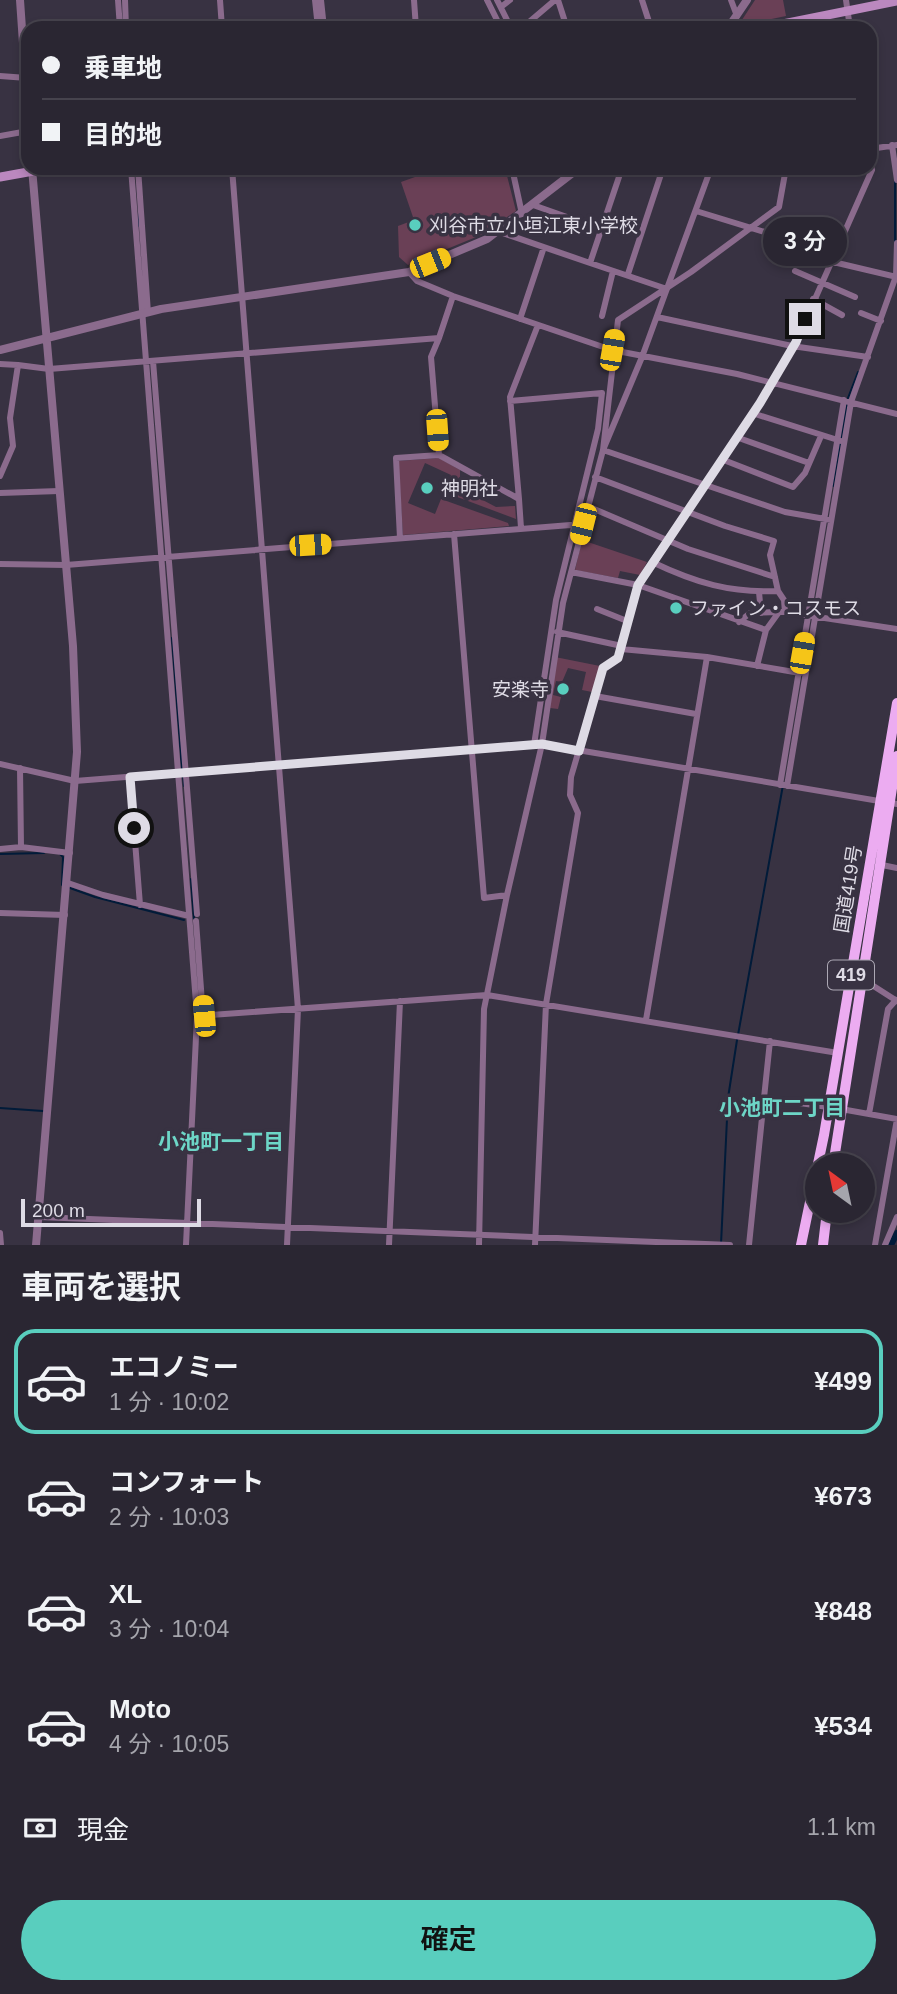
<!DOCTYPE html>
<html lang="ja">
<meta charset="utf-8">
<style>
body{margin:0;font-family:Helvetica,"Noto Sans JP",sans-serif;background:#322e3a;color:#f1f3f6;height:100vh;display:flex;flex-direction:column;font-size:26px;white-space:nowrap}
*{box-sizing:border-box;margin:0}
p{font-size:23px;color:#a5a5ac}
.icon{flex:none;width:38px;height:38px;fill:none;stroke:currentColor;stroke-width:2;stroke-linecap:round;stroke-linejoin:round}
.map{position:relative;height:1245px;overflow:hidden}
.side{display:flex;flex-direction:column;background:#2a2632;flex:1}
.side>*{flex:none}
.guide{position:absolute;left:21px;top:21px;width:856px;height:154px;border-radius:21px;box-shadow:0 4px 10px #0003,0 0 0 2px #46434d;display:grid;align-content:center;height:154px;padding:0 21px;background:#2a2632}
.needle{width:46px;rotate:327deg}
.fabs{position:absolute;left:805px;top:1153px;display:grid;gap:14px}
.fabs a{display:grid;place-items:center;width:70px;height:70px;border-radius:50%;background:#2a2632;box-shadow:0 4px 10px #0003,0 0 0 2px #46434d;font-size:35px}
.scale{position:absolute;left:21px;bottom:18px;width:180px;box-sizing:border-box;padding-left:7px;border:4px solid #dedbe5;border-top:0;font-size:19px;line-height:24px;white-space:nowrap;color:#dedbe5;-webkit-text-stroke:5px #383242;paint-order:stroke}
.end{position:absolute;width:32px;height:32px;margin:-16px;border:9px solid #dedbe5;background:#111;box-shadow:0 0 0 4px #111}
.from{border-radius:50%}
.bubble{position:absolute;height:49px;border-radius:24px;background:#2a2632;box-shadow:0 4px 10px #0003,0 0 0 2px #46434d;font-size:23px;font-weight:600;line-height:49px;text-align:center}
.car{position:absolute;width:21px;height:42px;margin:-21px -10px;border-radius:9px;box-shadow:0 0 5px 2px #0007;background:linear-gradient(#f5c518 24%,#345 0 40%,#f5c518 0 76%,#345 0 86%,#f5c518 0)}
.guide b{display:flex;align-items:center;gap:24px;height:66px;font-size:26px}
.guide b+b{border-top:2px solid #46434d}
.guide i{width:18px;height:18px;background:#f1f3f6}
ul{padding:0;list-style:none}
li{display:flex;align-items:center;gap:21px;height:105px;margin:0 14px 10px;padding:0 7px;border:4px solid transparent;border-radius:21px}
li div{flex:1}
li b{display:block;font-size:26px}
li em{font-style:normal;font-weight:600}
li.active{border-color:#59cebe}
li>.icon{width:63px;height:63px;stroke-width:1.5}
h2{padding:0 21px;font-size:32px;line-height:84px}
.pay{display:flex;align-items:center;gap:18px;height:77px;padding:0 21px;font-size:26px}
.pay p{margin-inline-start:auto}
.action{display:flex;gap:14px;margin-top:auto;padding:14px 21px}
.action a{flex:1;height:80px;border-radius:42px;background:#59cebe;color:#111;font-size:28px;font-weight:600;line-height:80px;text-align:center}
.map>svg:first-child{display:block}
</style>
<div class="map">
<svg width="897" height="1245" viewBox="0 0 897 1245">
<rect width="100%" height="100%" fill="#383242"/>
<path fill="#6a4056" d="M755 0H783L786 16 738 26Z
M440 168H505L516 211 481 235 408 265 399 257 398 226 414 220 401 182Z
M439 458 460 470V488L496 507 515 506 516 519 444 492 451 475 425 463 408 503 435 514 441 499 508 523 509 526 403 535 398 461Z
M582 540 647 562 640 575 620 571 618 578 575 570Z
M555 657 600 666 592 692 582 690 586 672 568 668 562 682 556 681 553 695 561 697 558 709 550 708Z"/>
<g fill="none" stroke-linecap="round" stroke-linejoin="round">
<path stroke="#011b39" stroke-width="2" d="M895 181V242
M139 214V226
M848 398 858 372
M841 438 847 405
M833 486 840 444
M172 638 182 769
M183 774 184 786
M0 854 44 853
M60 854 63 857 62 885
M191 879 194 919
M70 888 95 897 184 920
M738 1035 783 785
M0 1108 43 1111
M721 1244 728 1098 737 1040"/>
<path stroke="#011b39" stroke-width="6" d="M891 1245 897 1233"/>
<path stroke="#8b6b8d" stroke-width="6" d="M118 0 120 28
M125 0 126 28
M220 0 222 28
M315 0 318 28
M321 0 324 28
M414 0 416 28
M487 0 501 28
M497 0 511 28
M558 0 567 28
M642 0 651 28
M731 0 737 16
M846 0 850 28
M501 7 510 0
M522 28 555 0
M0 76 27 78
M0 136 28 131
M892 145 897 180
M870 149 897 145
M870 159 872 170
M131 168 197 1016 186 1245
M138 168 148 313
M232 168 298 1009 287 1245
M512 168 522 214
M711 168 642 357 603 450 785 512 831 520
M533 205 601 229
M696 211 833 253
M497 231 590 263 622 168
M829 261 897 277
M590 263 667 289
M795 271 855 297
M409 272 417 281 453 296 612 350 737 374 897 414
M628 274 663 168
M813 299 842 315
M861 313 881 321
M602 316 613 271
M657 317 792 346 868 357
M520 319 544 247
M805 319 821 327
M439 338 431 357 439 455 519 499 521 528
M153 361 197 914
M0 364 18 365
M510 401 602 393
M752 413 841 441
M736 437 809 463
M721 459 793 487 805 473 821 436
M0 476 13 446 10 418 18 365 49 369 439 338 453 296
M595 477 725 526 774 541 770 555 778 591C730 593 696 583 652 562
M0 493 59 491
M519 499 510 397 538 325
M587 506 688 549 775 577
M454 534 484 898 507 895
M400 538 396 458 439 455
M0 564 66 565 583 524
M571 572 638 585 766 630 757 666
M778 591 784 600 785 612
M759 592 761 613
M597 609 627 621
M739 622 750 613 779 612
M766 630 779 612H785L897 629
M557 632 622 646
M621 649 707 657 800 673
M595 696 696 714
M534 745 556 600 598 429 602 393
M0 764 75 781 542 744 897 804
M20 768 21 847
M130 777 140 905
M780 785 844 400
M787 786 851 402 896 276 897 243
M0 849 21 847 70 853
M882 865 897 868
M68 883 103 895 189 916
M0 913 65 915
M196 921 203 1016
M861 978 897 1001
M197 1016 487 995 838 1053
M646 1020 707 657
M764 1098 770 1041
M841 1109 897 1119
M869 1114 888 1009 896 1000
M39 1217 730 1245
M0 1233 1 1245
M389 1245 400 1001
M479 1245 484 1009 507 895 542 744 563 603 603 450 618 320 691 272 779 207 786 168
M535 1245 546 1004 578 813 570 795 571 777 603 668 618 658 638 585 652 562 760 403 796 342 872 170 863 168
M749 1245 764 1098 828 1107
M875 1245 897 1119
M885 1245 897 1217"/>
<path stroke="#8b6b8d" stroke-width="8" d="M20 0 28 115
M728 28 747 0
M32 168 73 646 77 752 36 1245
M0 350 161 309 409 272 487 239 579 168"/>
<path stroke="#bb88bf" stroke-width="9" d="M763 28 897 1
M0 177 50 168"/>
<path stroke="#ecacf1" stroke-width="10" d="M833 1166 897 756
M801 1245 824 1135 897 703
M823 1245 827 1211"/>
</g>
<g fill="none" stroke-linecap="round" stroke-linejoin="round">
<path stroke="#dedbe5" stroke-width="9" d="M134 828 130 777 542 744 579 751 603 668 618 658 638 585 760 403 796 342 805 319"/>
</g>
<g fill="#59cebe" stroke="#383242" stroke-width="2.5">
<circle cx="415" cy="225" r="7"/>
<circle cx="427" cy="488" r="7"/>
<circle cx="676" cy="608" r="7"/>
<circle cx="563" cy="689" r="7"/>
</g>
<g text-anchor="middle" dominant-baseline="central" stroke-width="7" stroke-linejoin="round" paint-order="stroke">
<rect fill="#383242" stroke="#aca8b4" stroke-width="2" x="828" y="960.5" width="46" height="29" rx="5"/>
<g font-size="18" font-weight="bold" fill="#dedbe5">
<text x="851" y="975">419</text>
</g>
<g font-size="19" fill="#dedbe5" stroke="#383242" text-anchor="start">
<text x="429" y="225">刈谷市立小垣江東小学校</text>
<text x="441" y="488">神明社</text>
<text x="690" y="608">ファイン・コスモス</text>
<text x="549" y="689" text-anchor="end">安楽寺</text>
</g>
<g font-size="19" fill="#dedbe5" stroke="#383242">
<text transform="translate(848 889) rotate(-81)">国道419号</text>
</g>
<g font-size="21" font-weight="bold" fill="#6dd6c7" stroke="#383242">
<text x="782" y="1107">小池町二丁目</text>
<text x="221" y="1141">小池町一丁目</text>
</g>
</g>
</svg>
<div class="fabs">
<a><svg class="needle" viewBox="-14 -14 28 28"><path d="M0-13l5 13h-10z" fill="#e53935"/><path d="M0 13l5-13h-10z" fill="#a5a5ac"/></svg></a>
</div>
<div class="scale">200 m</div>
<i class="end from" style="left:134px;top:828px"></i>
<i class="end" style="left:805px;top:319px"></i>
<div class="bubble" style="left:763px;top:217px;width:84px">3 分</div>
<i class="car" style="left:430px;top:263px;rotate:68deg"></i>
<i class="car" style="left:612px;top:350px;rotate:10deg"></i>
<i class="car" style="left:437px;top:430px;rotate:176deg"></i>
<i class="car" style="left:583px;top:524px;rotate:194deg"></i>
<i class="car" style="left:310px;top:545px;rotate:86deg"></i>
<i class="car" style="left:802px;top:653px;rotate:10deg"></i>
<i class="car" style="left:204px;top:1016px;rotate:355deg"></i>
<div class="guide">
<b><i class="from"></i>乗車地</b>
<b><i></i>目的地</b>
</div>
</div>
<section class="side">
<h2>車両を選択</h2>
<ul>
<li class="active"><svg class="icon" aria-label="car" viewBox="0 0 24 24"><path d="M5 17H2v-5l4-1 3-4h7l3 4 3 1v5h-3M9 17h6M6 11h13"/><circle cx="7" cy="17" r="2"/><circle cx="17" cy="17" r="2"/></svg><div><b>エコノミー</b><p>1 分 · 10:02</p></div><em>¥499</em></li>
<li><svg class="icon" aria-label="car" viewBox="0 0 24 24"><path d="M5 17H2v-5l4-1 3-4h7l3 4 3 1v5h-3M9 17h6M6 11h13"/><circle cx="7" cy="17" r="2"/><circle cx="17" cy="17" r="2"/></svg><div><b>コンフォート</b><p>2 分 · 10:03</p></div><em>¥673</em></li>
<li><svg class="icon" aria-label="car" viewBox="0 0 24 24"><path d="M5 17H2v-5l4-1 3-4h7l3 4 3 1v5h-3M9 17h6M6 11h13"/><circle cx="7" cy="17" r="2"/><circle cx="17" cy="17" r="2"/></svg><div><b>XL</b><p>3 分 · 10:04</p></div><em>¥848</em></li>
<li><svg class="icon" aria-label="car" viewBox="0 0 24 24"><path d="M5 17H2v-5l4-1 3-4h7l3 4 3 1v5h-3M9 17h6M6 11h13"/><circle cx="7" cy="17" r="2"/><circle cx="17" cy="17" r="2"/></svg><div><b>Moto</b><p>4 分 · 10:05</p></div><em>¥534</em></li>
</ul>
<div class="pay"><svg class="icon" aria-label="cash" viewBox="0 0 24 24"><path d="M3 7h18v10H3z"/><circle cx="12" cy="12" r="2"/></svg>現金<p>1.1 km</p></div>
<div class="action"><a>確定</a></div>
</section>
